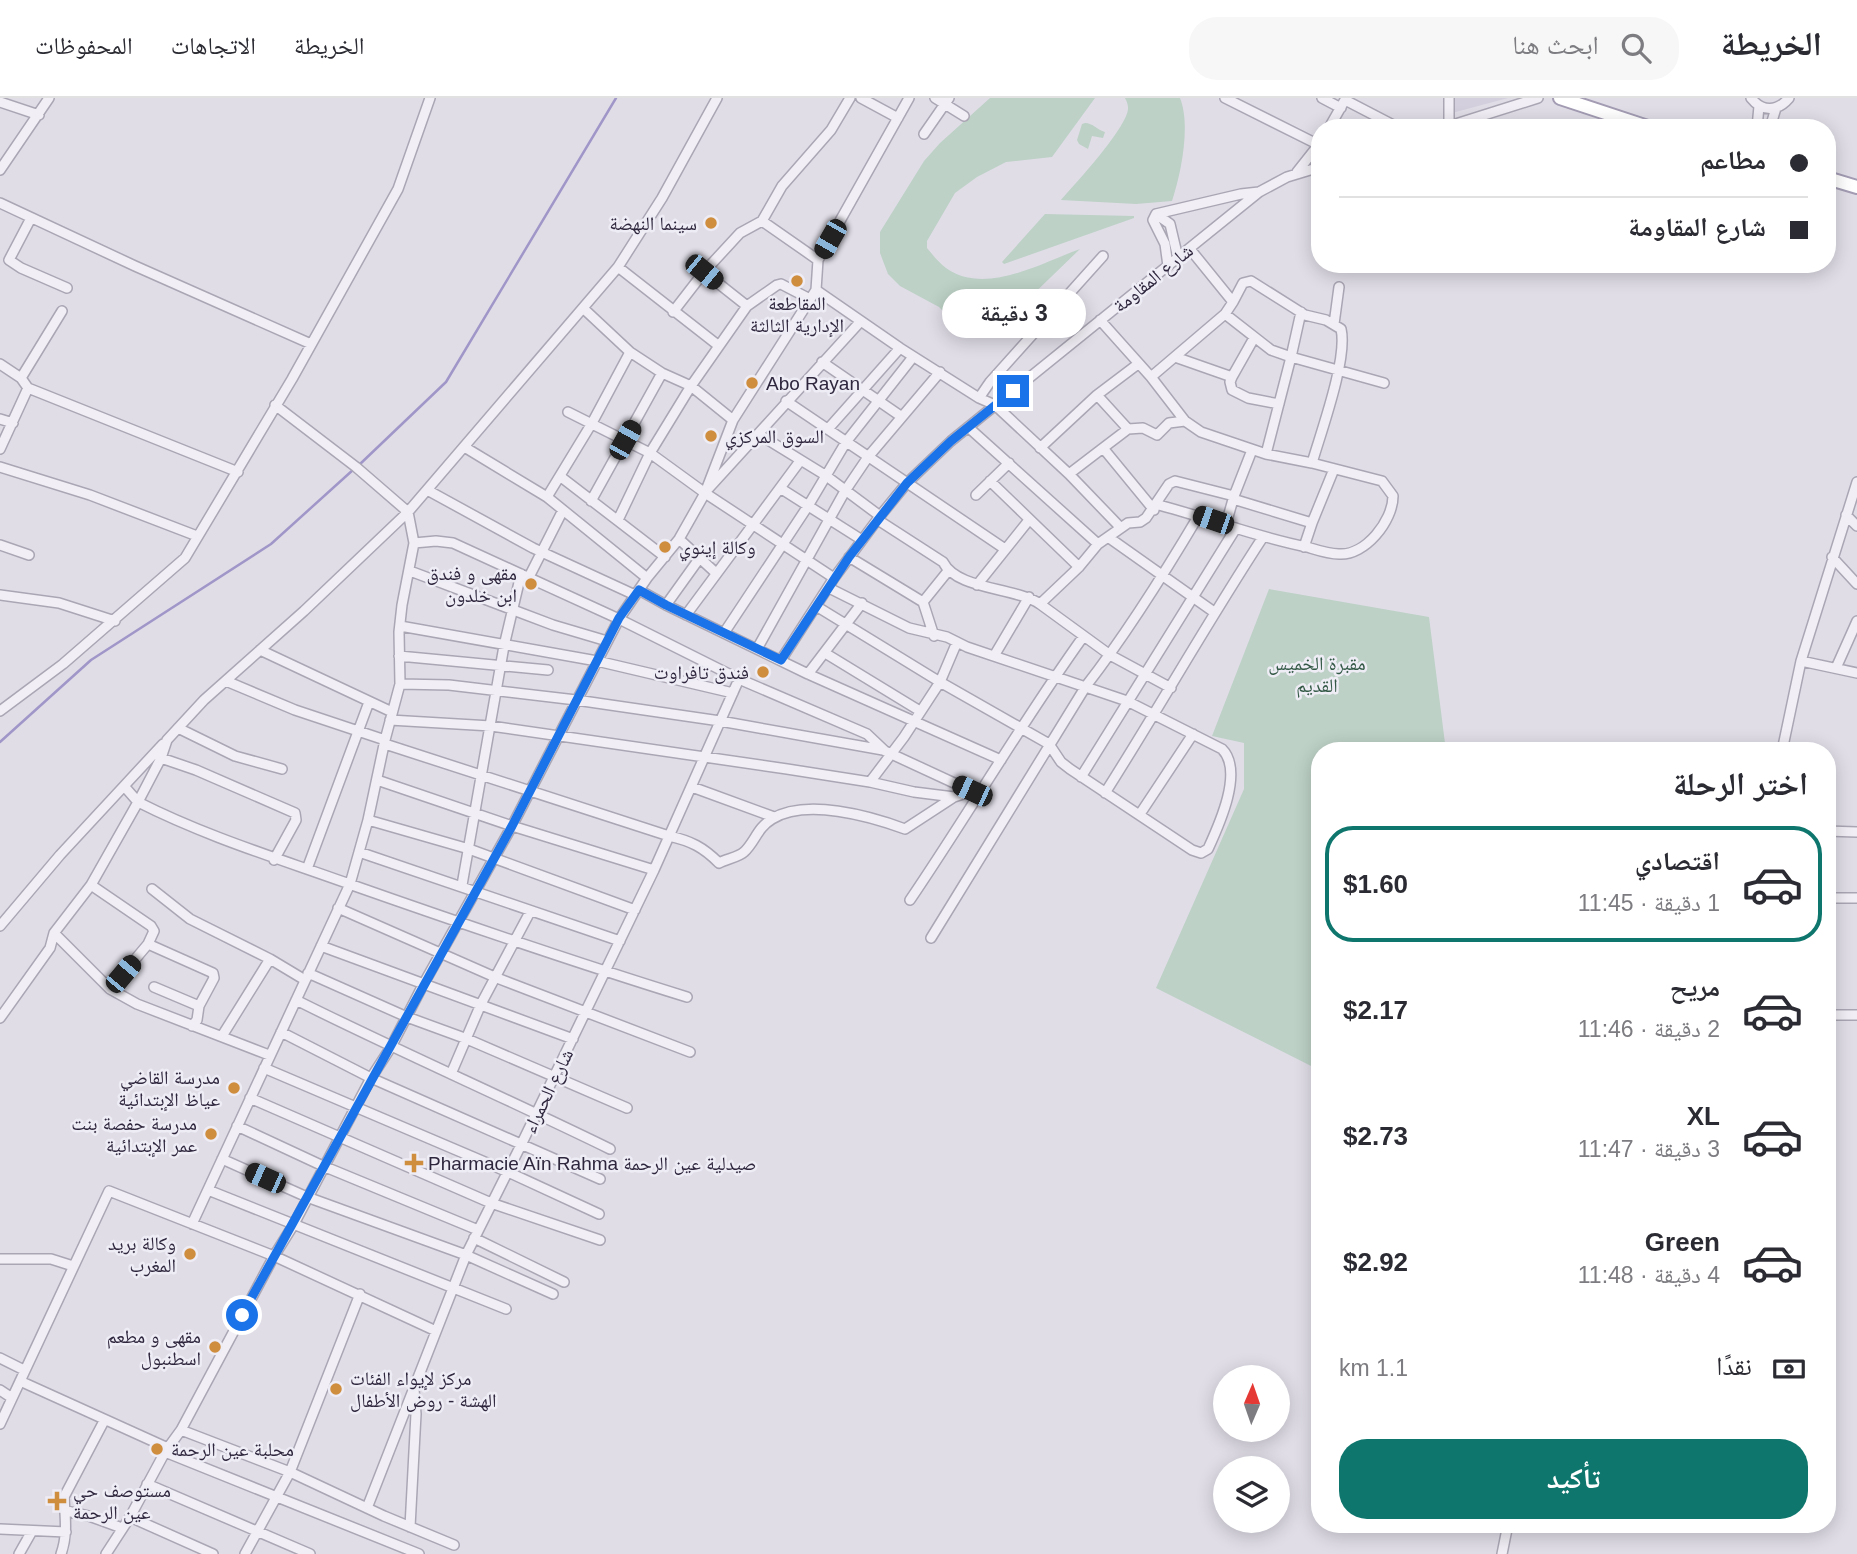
<!DOCTYPE html>
<html lang="ar">
<meta charset="utf-8">
<style>
body{margin:0;font-family:Arial,"Noto Naskh Arabic",sans-serif;background:#f7f7f7;color:#2b2b33;direction:rtl;height:100vh;display:flex;flex-direction:column;font-size:26px;white-space:nowrap}
*{box-sizing:border-box;margin:0}
p{font-size:23px;color:#7c7c81}
.icon{flex:none;width:38px;height:38px;fill:none;stroke:currentColor;stroke-width:2;stroke-linecap:round;stroke-linejoin:round}
.map{position:relative;flex:1;overflow:hidden;direction:ltr}
.panel{position:absolute;left:1311px;top:644px;width:525px;height:791px;display:flex;flex-direction:column;background:#fff;border-radius:28px;box-shadow:0 4px 18px #0003;direction:rtl}
.panel>*{flex:none}
.hud{position:absolute;left:1311px;top:21px;width:525px;height:154px;border-radius:28px;box-shadow:0 4px 18px #0003;direction:rtl;display:grid;align-content:center;height:154px;padding:0 28px;background:#fff}
.needle{width:46px;rotate:2deg}
.controls{position:absolute;left:1213px;top:1267px;display:grid;gap:14px}
.controls a{display:grid;place-items:center;width:77px;height:77px;border-radius:50%;background:#fff;box-shadow:0 4px 18px #0003;font-size:35px}
.end{position:absolute;width:32px;height:32px;margin:-16px;border:9px solid #1a73e8;background:#fff;box-shadow:0 0 0 4px #fff}
.from{border-radius:50%}
.bubble{position:absolute;height:49px;border-radius:24px;background:#fff;box-shadow:0 4px 18px #0003;font-size:23px;font-weight:700;line-height:49px;text-align:center;direction:rtl}
.car{position:absolute;width:21px;height:42px;margin:-21px -10px;border-radius:9px;box-shadow:0 0 5px 2px #0007;background:linear-gradient(#222 24%,#8ab4d8 0 40%,#222 0 76%,#8ab4d8 0 86%,#222 0)}
.hud b{display:flex;align-items:center;gap:24px;height:66px;font-size:26px}
.hud b+b{border-top:2px solid #e1e1e2}
.hud i{width:18px;height:18px;background:#2b2b33}
ul{padding:0;list-style:none}
li{display:flex;align-items:center;gap:21px;height:116px;margin:0 14px 10px;padding:0 14px;border:4px solid transparent;border-radius:28px}
li div{flex:1}
li b{display:block;font-size:26px}
li em{font-style:normal;font-weight:700}
li.active{border-color:#0f766e}
li>.icon{width:63px;height:63px;stroke-width:1.5}
h2{padding:0 28px;font-size:32px;line-height:84px}
.pay{display:flex;align-items:center;gap:18px;height:77px;padding:0 28px;font-size:26px}
.pay p{margin-inline-start:auto}
.primary-button{display:flex;gap:14px;margin-top:auto;padding:14px 28px}
.primary-button a{flex:1;height:80px;border-radius:28px;background:#0f766e;color:#fff;font-size:28px;font-weight:700;line-height:80px;text-align:center}
header{display:flex;align-items:center;gap:42px;box-sizing:border-box;height:98px;padding:0 35px;background:#fff;border-bottom:2px solid #e1e1e2}
header strong{font-size:33px}
nav{display:flex;gap:38px;margin-inline-start:auto;font-size:24px}
.search{width:490px;height:63px;background:#f7f7f7;display:flex;align-items:center;gap:18px;box-sizing:border-box;padding:0 24px;border-radius:28px;color:#7c7c81;font-size:26px}
.map>svg:first-child{display:block}
</style>
<header>
<strong>الخريطة</strong>
<div class="search"><svg class="icon" aria-label="search" viewBox="0 0 24 24"><circle cx="10" cy="10" r="6"/><path d="M15 15l6 6"/></svg>ابحث هنا</div>
<nav><a>الخريطة</a><a>الاتجاهات</a><a>المحفوظات</a></nav>
</header>
<div class="map">
<svg width="1857" height="1456" viewBox="0 0 1857 1456">
<rect width="100%" height="100%" fill="#e0dde7"/>
<path fill="#d3cfdc" d="M1453 0H1508L1452 15Z"/>
<path fill="#bdd1c6" d="M990 0H1095L1052 59 1006 64 977 79 955 95 927 143V150C933 157 939 165 946 170 985 198 1041 165 1080 151L1021 208 999 226 984 231 966 230 951 221 939 209 900 188 888 176 880 155V134L924 63 940 45Z
M1125 0H1180C1191 27 1181 76 1172 103L1136 106 1061 102C1076 85 1126 31 1128 11 1128 6 1127 4 1125 0Z
M1085 25C1093 25 1097 32 1105 34L1103 40 1092 38 1088 51 1079 46 1077 42 1082 26Z
M1045 116 1134 118V120L1004 166 1002 164Z
M1269 491 1429 519 1446 653H1320L1319 972 1156 890 1244 691V645L1212 638Z"/>
<g fill="none" stroke-linecap="round" stroke-linejoin="round">
<path stroke="#a196c8" stroke-width="2.5" d="M359 367 446 284 616 0
M0 644 91 562 271 446 354 371"/>
<defs>
<path id="minor" d="M861 0 898 20
M935 0 964 18
M1225 0 1319 47
M1322 0 1341 10
M1751 0C1762 14 1777 14 1789 0
M1345 2 1399 30
M0 4 39 17
M1449 28V0
M1329 30 1346 0
M1443 30 1538 0
M1757 30 1759 8
M1770 30 1776 10
M924 36 949 0
M0 72 49 0
M1297 74 1320 45
M0 105 135 168 311 246
M1156 116 1241 96 1259 94
M1156 116 1153 122 1165 146 1168 168
M1156 116 1170 126 1178 160
M31 120 9 162 21 170 67 190
M762 123 818 162
M618 169 719 248
M816 192 900 250 979 300 995 307 1069 376 1120 429
M1233 204 1243 185 1251 183 1305 217 1326 222 1341 231C1348 260 1321 334 1312 365
M747 208 704 174 740 135 762 123 782 88 831 32 850 0
M584 211 630 254 662 275 691 288 733 322
M673 214 704 174
M1225 216 1271 252 1291 259 1301 214
M1100 222 1151 279 1185 323 1201 334 1266 356 1312 365 1382 383 1393 398C1393 423 1365 458 1339 456 1328 456 1317 452 1307 449 1255 439 1206 419 1155 406
M1334 226 1339 189
M1254 240 1232 279 1230 284 1232 292 1248 300 1279 306
M1175 259 1232 279
M822 264 902 319
M0 266 21 280 28 290 238 374
M1151 279 1225 216 1233 204 1190 151
M21 280 62 213
M1097 297 1128 331 1103 350
M979 300 990 284 1103 158
M786 303 1005 451
M568 314 650 355 705 395 834 480
M0 321 13 325
M968 329 1098 446
M828 331 900 250
M1128 331 1143 330 1157 337 1169 325 1185 323
M760 337 825 377 880 418
M466 350 547 399 647 480
M1040 350 1097 297 1138 266
M0 351 28 290
M1266 356 1291 259 1384 285
M0 369 90 397 197 438
M1069 376 1103 350 1154 412
M561 379 665 459
M990 383 1079 469
M780 390 862 442
M708 391 860 224
M429 393 533 450 635 497
M976 397 1009 365
M547 399 592 325 630 254
M1233 401 1312 425 1304 449
M591 403 662 275
M1846 417 1857 428
M618 422 650 355 691 288 747 208 777 187 781 186 810 201
M878 422 943 464C957 492 1015 489 1040 506L1079 469 1098 446 1128 425 1140 424 1146 420 1169 386 1175 383 1234 398
M1312 425 1334 371
M1226 426 1234 398 1252 352
M1108 439 1214 514
M679 441 716 475
M414 445 436 443 453 445 619 521 739 581 867 636 885 653 980 697
M0 447 29 457
M849 459 923 504
M1832 459 1857 486
M410 473 553 527 607 543
M529 479 563 412
M977 487 1029 422
M639 492 666 507 808 576 1001 662
M0 497 59 505 115 523
M1040 506 1110 557 1171 590
M666 507 699 461
M816 508 940 584 1049 646 1061 664 1070 671 1192 752 1201 755 1208 751C1219 727 1244 673 1222 651L1127 603 967 549 947 539 909 530 829 490
M686 517 800 363
M400 528 597 563 733 595
M724 535 808 408 846 344 913 259
M934 538 923 504 948 473
M757 551 845 393 868 359 940 274
M260 552 392 614
M825 555 920 613
M399 558 548 572
M994 558 1029 499
M781 562 834 480 880 418 907 385 951 343 1259 94 1287 79 1320 69
M1801 563 1857 575
M1836 570 1857 523
M808 576 862 505
M226 583 295 612 385 642
M400 586 449 587 576 602 720 623 883 652
M0 613 63 566 185 460 292 281 398 91 430 0
M390 622 491 628 787 671 870 684 914 694 954 699 972 693
M178 630 235 658 282 671
M385 646 669 738C691 743 703 749 719 765 726 761 739 759 744 754 755 744 757 730 772 721 806 700 870 718 905 731L954 699
M1782 653 1801 563 1857 384
M161 660 196 672 295 715 296 722 274 762
M1081 679 1236 430
M377 682 512 728 654 772
M870 684 904 639 940 584 957 544
M124 688 163 646
M692 689 774 719
M1105 695C1159 610 1208 523 1263 439
M1140 716 1193 636
M368 722 469 751 635 812
M1827 733 1857 734
M359 754 620 843
M307 771 369 604
M91 787 151 828 154 833 148 846 213 875 214 880 199 908
M462 787 504 548 521 476
M152 791 190 821 270 861 305 882
M1827 800H1857
M910 802C969 715 1022 624 1083 539
M338 810 497 880 690 954
M0 828 60 757 124 688 138 704 161 660 167 642 204 602 304 513 408 414 618 169 662 100 717 0
M54 835 110 891 137 906 269 957
M931 840 1086 588C1128 534 1164 476 1199 417
M321 848 573 941
M308 875 407 919 467 941 627 1010
M154 889 199 908 197 922 192 928
M110 891 148 846
M296 902C400 954 506 1000 610 1051
M1827 917H1857
M0 920 50 850 54 835 91 787 138 704C207 739 280 761 352 787 463 826 574 864 687 899
M281 934 371 980 600 1081
M222 938 270 861
M264 970 508 1074 599 1116
M451 976 481 906 530 814
M250 1000 491 1105 600 1142
M237 1028 323 1068 478 1132
M222 1061 307 1099 466 1157 553 1196
M208 1092 506 1211
M192 1126 350 786 368 722 385 642 400 586 399 534 402 507 414 445 408 414 356 369 275 307
M474 1140 564 1184
M0 1161H51L73 1168
M0 1260 24 1272
M20 1283 168 1350
M0 1292 12 1300
M0 1326 109 1093 274 1158 436 1233
M181 1332 290 1374 384 1418 454 1447
M165 1354 419 1456
M147 1386 310 1456
M367 1410 466 1157 522 1045 654 772 739 581
M67 1413 89 1418 122 1430
M130 1419 213 1456
M410 1429 416 1316 414 1291
M0 1431 66 1434
M19 1456 32 1433
M61 1456C68 1436 65 1419 64 1399L104 1323
M106 1456 130 1419 165 1354 181 1332 274 1158 294 1126 371 980 391 949 423 887 512 728 619 521 647 480 679 441 705 395 733 322 816 192 818 162 909 0
M245 1456 290 1374 360 1196
M1502 1456 1508 1426"/>
<path id="major" d="M1560 0 1651 30
M1827 80 1857 89"/>
</defs>
<use href="#minor" stroke="#aba6b4" stroke-width="12"/>
<use href="#major" stroke="#a39cb3" stroke-width="16"/>
<use href="#minor" stroke="#f1eff5" stroke-width="9"/>
<use href="#major" stroke="#fff" stroke-width="12"/>
</g>
<g fill="none" stroke-linecap="round" stroke-linejoin="round">
<path stroke="#1a73e8" stroke-width="9" d="M242 1217 512 728 619 520 639 492 666 507 781 562 849 459 907 385 951 343 1013 293"/>
</g>
<g fill="#cf8d3e" stroke="#eeecf5" stroke-width="2.5">
<circle cx="711" cy="125" r="7"/>
<circle cx="797" cy="183" r="7"/>
<circle cx="752" cy="285" r="7"/>
<circle cx="711" cy="338" r="7"/>
<circle cx="665" cy="449" r="7"/>
<circle cx="531" cy="486" r="7"/>
<circle cx="763" cy="574" r="7"/>
<circle cx="234" cy="990" r="7"/>
<circle cx="211" cy="1036" r="7"/>
<path d="M410.5 1054.5h7v7h7v7h-7v7h-7v-7h-7v-7h7z"/>
<circle cx="190" cy="1156" r="7"/>
<circle cx="215" cy="1249" r="7"/>
<circle cx="336" cy="1291" r="7"/>
<circle cx="157" cy="1351" r="7"/>
<path d="M53.5 1392.5h7v7h7v7h-7v7h-7v-7h-7v-7h7z"/>
</g>
<g text-anchor="middle" dominant-baseline="central" stroke-width="5" stroke-linejoin="round" paint-order="stroke">
<g font-size="19" fill="#2e263d" stroke="#eeecf5" text-anchor="end">
<text x="697" y="125">سينما النهضة</text>
<text x="797" y="205" text-anchor="middle">المقاطعة<tspan x="797" dy="22">الإدارية الثالثة</tspan></text>
<text x="766" y="285" text-anchor="start">Abo Rayan</text>
<text x="725" y="338" text-anchor="start">السوق المركزي</text>
<text x="679" y="449" text-anchor="start">وكالة إينوي</text>
<text x="517" y="475">مقهى و فندق<tspan x="517" dy="22">ابن خلدون</tspan></text>
<text x="749" y="574">فندق تافراوت</text>
<text x="220" y="979">مدرسة القاضي<tspan x="220" dy="22">عياظ الإبتدائية</tspan></text>
<text x="197" y="1025">مدرسة حفصة بنت<tspan x="197" dy="22">عمر الإبتدائية</tspan></text>
<text x="428" y="1065" text-anchor="start">Pharmacie Aïn Rahma صيدلية عين الرحمة</text>
<text x="176" y="1145">وكالة بريد<tspan x="176" dy="22">المغرب</tspan></text>
<text x="201" y="1238">مقهى و مطعم<tspan x="201" dy="22">اسطنبول</tspan></text>
<text x="350" y="1280" text-anchor="start">مركز لإيواء الفئات<tspan x="350" dy="22">الهشة - روض الأطفال</tspan></text>
<text x="171" y="1351" text-anchor="start">محلبة عين الرحمة</text>
<text x="73" y="1392" text-anchor="start">مستوصف حي<tspan x="73" dy="22">عين الرحمة</tspan></text>
</g>
<g font-size="19" fill="#2e263d" stroke="#eeecf5">
<text transform="translate(1153 180) rotate(-39)">شارع المقاومة</text>
<text transform="translate(548 993) rotate(-64)">شارع الحمراء</text>
</g>
<g font-size="19" fill="#335946" stroke="#eeecf5">
<text x="1317" y="565">مقبرة الخميس<tspan x="1317" dy="22">القديم</tspan></text>
</g>
</g>
</svg>
<div class="controls">
<a><svg class="needle" viewBox="-14 -14 28 28"><path d="M0-13l5 13h-10z" fill="#e53935"/><path d="M0 13l5-13h-10z" fill="#7c7c81"/></svg></a>
<a><svg class="icon" aria-label="layers" viewBox="0 0 24 24"><path d="M12 4l9 5-9 5-9-5zM3 14l9 5 9-5"/></svg></a>
</div>
<i class="end from" style="left:242px;top:1217px"></i>
<i class="end" style="left:1013px;top:293px"></i>
<div class="bubble" style="left:942px;top:191px;width:144px">3 دقيقة</div>
<i class="car" style="left:830px;top:141px;rotate:210deg"></i>
<i class="car" style="left:704px;top:174px;rotate:129deg"></i>
<i class="car" style="left:625px;top:342px;rotate:29deg"></i>
<i class="car" style="left:1213px;top:422px;rotate:289deg"></i>
<i class="car" style="left:972px;top:693px;rotate:295deg"></i>
<i class="car" style="left:123px;top:876px;rotate:40deg"></i>
<i class="car" style="left:265px;top:1080px;rotate:294deg"></i>
<div class="hud">
<b><i class="from"></i>مطاعم</b>
<b><i></i>شارع المقاومة</b>
</div>
<section class="panel">
<h2>اختر الرحلة</h2>
<ul>
<li class="active"><svg class="icon" aria-label="car" viewBox="0 0 24 24"><path d="M5 17H2v-5l4-1 3-4h7l3 4 3 1v5h-3M9 17h6M6 11h13"/><circle cx="7" cy="17" r="2"/><circle cx="17" cy="17" r="2"/></svg><div><b>اقتصادي</b><p>1 دقيقة · 11:45</p></div><em>$1.60</em></li>
<li><svg class="icon" aria-label="car" viewBox="0 0 24 24"><path d="M5 17H2v-5l4-1 3-4h7l3 4 3 1v5h-3M9 17h6M6 11h13"/><circle cx="7" cy="17" r="2"/><circle cx="17" cy="17" r="2"/></svg><div><b>مريح</b><p>2 دقيقة · 11:46</p></div><em>$2.17</em></li>
<li><svg class="icon" aria-label="car" viewBox="0 0 24 24"><path d="M5 17H2v-5l4-1 3-4h7l3 4 3 1v5h-3M9 17h6M6 11h13"/><circle cx="7" cy="17" r="2"/><circle cx="17" cy="17" r="2"/></svg><div><b>XL</b><p>3 دقيقة · 11:47</p></div><em>$2.73</em></li>
<li><svg class="icon" aria-label="car" viewBox="0 0 24 24"><path d="M5 17H2v-5l4-1 3-4h7l3 4 3 1v5h-3M9 17h6M6 11h13"/><circle cx="7" cy="17" r="2"/><circle cx="17" cy="17" r="2"/></svg><div><b>Green</b><p>4 دقيقة · 11:48</p></div><em>$2.92</em></li>
</ul>
<div class="pay"><svg class="icon" aria-label="cash" viewBox="0 0 24 24"><path d="M3 7h18v10H3z"/><circle cx="12" cy="12" r="2"/></svg>نقدًا<p>1.1 km</p></div>
<div class="primary-button"><a>تأكيد</a></div>
</section>
</div>
